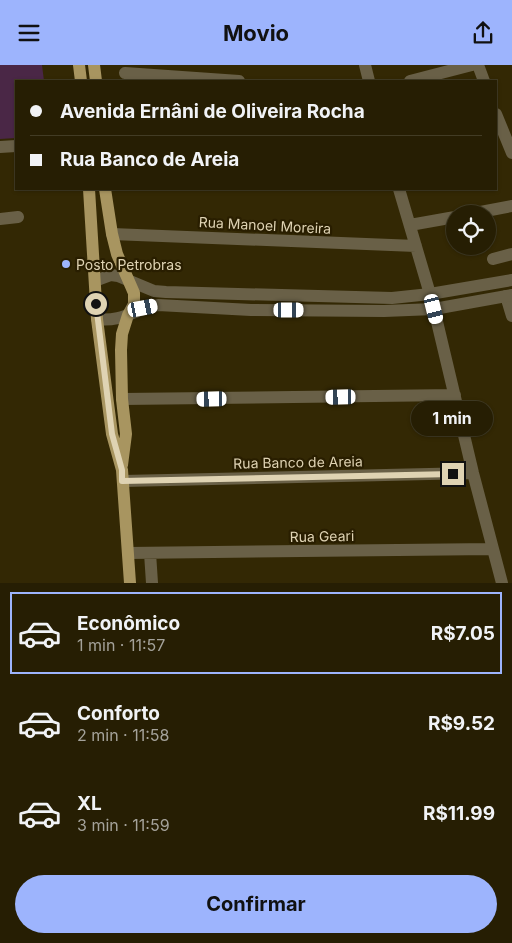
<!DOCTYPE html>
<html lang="pt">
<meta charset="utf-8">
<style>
body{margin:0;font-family:Inter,sans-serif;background:#2e270d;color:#f1f3f6;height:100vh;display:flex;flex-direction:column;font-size:19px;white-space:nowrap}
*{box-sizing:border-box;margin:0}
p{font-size:16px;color:#a4a29a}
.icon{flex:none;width:28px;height:28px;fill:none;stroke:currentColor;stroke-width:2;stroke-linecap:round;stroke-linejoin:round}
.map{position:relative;height:518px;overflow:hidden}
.panel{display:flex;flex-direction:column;background:#261e03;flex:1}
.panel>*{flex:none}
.guide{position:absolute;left:15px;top:15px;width:482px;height:110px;border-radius:0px;box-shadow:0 1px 4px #0004,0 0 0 1px #423c25;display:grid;align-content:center;height:110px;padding:0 15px;background:#261e03}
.buttons{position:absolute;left:446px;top:140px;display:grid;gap:10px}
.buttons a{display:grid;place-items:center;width:50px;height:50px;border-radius:50%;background:#261e03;box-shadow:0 1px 4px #0004,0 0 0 1px #423c25;font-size:25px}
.end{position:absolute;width:22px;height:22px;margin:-11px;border:6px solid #dfd3b3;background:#111;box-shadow:0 0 0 2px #111}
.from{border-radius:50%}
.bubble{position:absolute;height:35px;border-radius:18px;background:#261e03;box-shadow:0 1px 4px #0004,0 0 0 1px #423c25;font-size:16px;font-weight:700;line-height:35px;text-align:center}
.car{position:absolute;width:15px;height:30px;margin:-15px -8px;border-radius:6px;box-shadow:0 0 4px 1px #0007;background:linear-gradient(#fff 24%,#345 0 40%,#fff 0 76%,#345 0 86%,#fff 0)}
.guide b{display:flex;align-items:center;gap:18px;height:48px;font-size:19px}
.guide b+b{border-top:1px solid #423c25}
.guide i{width:12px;height:12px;background:#f1f3f6}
ul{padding:9px 0 0;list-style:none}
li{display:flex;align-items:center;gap:15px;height:82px;margin:0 10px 8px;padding:0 5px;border:2px solid transparent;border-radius:0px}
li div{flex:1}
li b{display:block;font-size:19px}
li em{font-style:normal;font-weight:700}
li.active{border-color:#9db4fd}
li>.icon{width:45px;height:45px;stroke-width:1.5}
.button{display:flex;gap:10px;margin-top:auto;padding:10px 15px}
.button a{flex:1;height:58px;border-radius:30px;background:#9db4fd;color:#111;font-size:20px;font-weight:700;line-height:58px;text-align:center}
header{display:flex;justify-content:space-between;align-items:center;height:65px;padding:0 15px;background:#9db4fd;color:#111;font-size:22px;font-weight:700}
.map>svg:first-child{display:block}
</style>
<header><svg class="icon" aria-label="menu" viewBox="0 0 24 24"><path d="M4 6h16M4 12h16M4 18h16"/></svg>Movio<svg class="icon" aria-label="share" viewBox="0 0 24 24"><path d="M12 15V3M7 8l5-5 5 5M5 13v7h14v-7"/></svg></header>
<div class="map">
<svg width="512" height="518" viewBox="0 0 512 518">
<rect width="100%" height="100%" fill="#332804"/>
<path fill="#4a2746" d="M0 0H42L44 16H16V73L0 74Z"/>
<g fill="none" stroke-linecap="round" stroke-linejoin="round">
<path stroke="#696047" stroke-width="12" d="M365 0 369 16
M478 0 484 16
M125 8 239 16
M410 16 472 0
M496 49 512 88
M0 82 16 81
M399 124 430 229
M470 149 512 141
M0 154 18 152
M410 160 455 152
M112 169 416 181
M493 194 512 189
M506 231 512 251
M434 244 473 408 502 518
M122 334 455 330
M123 416 473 408
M128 488 493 484
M150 488 152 518"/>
<path stroke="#696047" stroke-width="12" d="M95 216 111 210 118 211 154 226 166 227 392 233 430 229 512 215
M97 254C122 257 134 245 158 240L251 245 384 246 434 244 512 230"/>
<path stroke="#a89560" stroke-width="12" d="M79 0 81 16
M94 0 96 16
M89 124 97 254 112 369 122 405 130 518
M105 124 112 169 117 189 134 228V239L128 250 122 269 121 285 122 334 126 369 122 400"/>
</g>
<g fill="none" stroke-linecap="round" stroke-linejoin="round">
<path stroke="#dfd3b3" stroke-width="6" d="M96 239 112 369 122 405V416L453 409"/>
</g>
<circle fill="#9db4fd" stroke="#291e00" stroke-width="2" cx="66" cy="199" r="5"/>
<g text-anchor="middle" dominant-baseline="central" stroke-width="4.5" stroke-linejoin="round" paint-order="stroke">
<g font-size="14" fill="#dfd3b3" stroke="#291e00">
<text transform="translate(265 160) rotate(3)">Rua Manoel Moreira</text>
<text transform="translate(298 397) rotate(-1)">Rua Banco de Areia</text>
<text transform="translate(322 471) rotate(-1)">Rua Geari</text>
</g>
<g font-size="14" fill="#dfd3b3" stroke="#291e00" text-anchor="start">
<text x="76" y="199">Posto Petrobras</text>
</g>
</g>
</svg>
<div class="buttons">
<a><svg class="icon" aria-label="locate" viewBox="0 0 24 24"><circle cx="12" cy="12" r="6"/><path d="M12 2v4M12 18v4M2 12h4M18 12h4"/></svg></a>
</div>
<i class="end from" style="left:96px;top:239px"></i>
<i class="end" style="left:453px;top:409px"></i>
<div class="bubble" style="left:411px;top:336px;width:82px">1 min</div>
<i class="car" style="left:143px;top:243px;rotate:79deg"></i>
<i class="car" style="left:434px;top:244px;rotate:166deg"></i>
<i class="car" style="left:289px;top:245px;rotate:90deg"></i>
<i class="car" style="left:341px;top:332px;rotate:269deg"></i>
<i class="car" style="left:212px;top:334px;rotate:269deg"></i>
<div class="guide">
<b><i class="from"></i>Avenida Ernâni de Oliveira Rocha</b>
<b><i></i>Rua Banco de Areia</b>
</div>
</div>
<section class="panel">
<ul>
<li class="active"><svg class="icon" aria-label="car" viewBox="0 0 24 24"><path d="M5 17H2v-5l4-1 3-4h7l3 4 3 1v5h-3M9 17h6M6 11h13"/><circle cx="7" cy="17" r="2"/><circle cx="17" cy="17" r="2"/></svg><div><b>Econômico</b><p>1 min · 11:57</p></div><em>R$7.05</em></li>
<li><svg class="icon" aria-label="car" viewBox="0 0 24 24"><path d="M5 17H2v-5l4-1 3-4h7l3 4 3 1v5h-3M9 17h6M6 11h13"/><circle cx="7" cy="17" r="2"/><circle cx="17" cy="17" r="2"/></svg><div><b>Conforto</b><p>2 min · 11:58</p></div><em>R$9.52</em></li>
<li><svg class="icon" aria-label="car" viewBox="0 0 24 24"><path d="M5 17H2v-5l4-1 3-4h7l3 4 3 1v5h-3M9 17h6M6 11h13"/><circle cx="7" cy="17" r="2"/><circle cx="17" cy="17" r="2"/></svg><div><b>XL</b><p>3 min · 11:59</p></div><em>R$11.99</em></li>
</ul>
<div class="button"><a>Confirmar</a></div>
</section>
